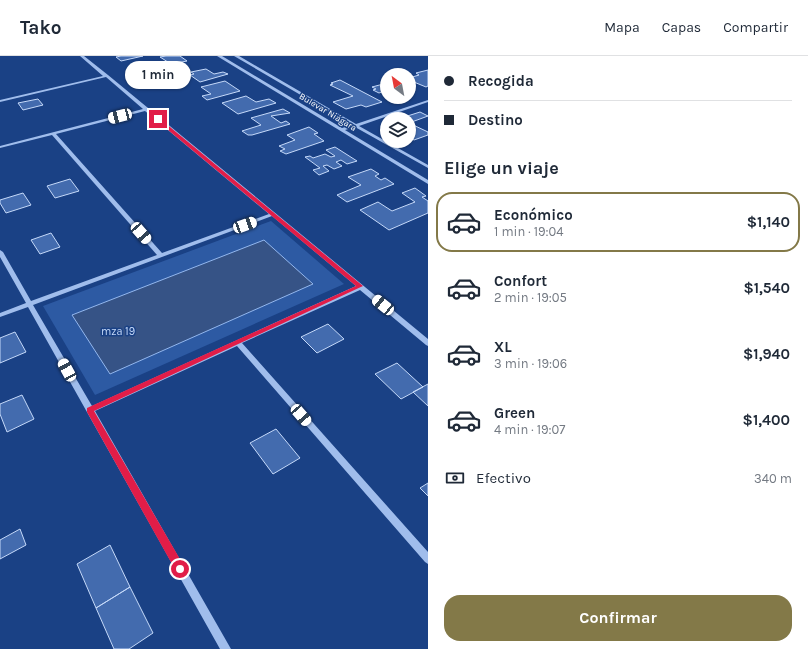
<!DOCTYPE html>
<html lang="es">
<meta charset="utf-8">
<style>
body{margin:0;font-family:Karla,sans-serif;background:#f6f6f7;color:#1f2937;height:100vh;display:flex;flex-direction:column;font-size:15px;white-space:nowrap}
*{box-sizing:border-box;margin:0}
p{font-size:13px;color:#747a83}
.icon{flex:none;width:22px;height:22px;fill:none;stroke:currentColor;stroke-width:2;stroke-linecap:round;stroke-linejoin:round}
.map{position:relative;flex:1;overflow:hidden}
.panel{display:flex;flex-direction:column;background:#fff;width:380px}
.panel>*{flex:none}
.banner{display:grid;align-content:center;height:88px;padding:0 16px;background:#fff}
.needle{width:26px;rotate:328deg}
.tools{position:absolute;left:380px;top:12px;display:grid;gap:8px}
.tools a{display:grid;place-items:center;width:36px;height:36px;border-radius:50%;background:#fff;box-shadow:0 1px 3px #0004;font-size:20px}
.end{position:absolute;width:18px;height:18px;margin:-9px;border:5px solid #e11d48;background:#fff;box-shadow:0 0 0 2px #fff}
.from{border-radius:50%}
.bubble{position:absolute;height:28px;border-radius:14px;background:#fff;box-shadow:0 1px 3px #0004;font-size:13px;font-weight:700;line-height:28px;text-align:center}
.car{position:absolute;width:12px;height:24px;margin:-12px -6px;border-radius:5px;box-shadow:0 0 3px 1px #0007;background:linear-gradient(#fff 24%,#345 0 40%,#fff 0 76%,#345 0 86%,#fff 0)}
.banner b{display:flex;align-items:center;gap:14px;height:38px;font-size:15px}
.banner b+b{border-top:1px solid #e0e1e3}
.banner i{width:10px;height:10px;background:#1f2937}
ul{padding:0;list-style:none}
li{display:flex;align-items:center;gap:12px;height:60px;margin:0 8px 6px;padding:0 8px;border:2px solid transparent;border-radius:16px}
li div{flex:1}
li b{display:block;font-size:15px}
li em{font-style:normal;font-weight:700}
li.current{border-color:#837948}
li>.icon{width:36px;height:36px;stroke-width:1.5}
h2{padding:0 16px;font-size:18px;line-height:48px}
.pay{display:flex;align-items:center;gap:10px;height:44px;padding:0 16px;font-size:15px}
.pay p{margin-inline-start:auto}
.primary-button{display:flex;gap:8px;margin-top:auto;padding:8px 16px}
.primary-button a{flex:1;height:46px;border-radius:16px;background:#837948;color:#fff;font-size:16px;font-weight:700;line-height:46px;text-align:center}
header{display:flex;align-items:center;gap:24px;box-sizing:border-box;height:56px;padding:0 20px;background:#fff;border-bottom:1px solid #e0e1e3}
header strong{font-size:19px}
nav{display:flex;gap:22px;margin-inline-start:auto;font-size:14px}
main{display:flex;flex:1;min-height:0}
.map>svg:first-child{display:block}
</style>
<header>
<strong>Tako</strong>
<nav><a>Mapa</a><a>Capas</a><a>Compartir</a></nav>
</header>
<main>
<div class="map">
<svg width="428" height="593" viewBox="0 0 428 593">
<rect width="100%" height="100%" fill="#1a4185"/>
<path fill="#2d5aa3" d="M271 165 344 228 95 339 43 250Z"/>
<path fill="#365386" stroke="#93b7ee" d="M264 184 313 228 110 318 72 259Z"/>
<path fill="#436bae" stroke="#c5d9f9" d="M121 0H143L121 5 116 1Z
M166 0H180L187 5 171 8 160 1Z
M206 13 214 18 223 16 228 18 200 26 190 19 194 18 191 16Z
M428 14V30L426 31 409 24V22L419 19 416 17Z
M340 24 382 46 366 51 361 49 346 53 333 46 353 40 330 29 333 28 331 27Z
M225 25 240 35 207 44 202 40 211 38 201 31Z
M387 27V34L379 37 373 34 376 33 372 31Z
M246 40 256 46 269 43 276 47 238 58 222 47Z
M38 43 43 49 23 54 18 47Z
M283 53 290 57 271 60 281 67 286 65 290 68 252 79H248L242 75 261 69 251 62Z
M420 56 428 60 409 67 428 76V79L414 84 409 81V63H398Z
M309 71 318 77 314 78 324 85 286 98 280 95 285 93 279 90 295 84 287 79Z
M335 91 357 105 347 108 341 104 336 106 342 110 334 113 327 109 323 110 329 115 319 119 313 114 320 112 305 101 310 100 313 102 325 98 331 101 335 100 326 94Z
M371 113 379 118 375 120 381 124 385 122 394 128 347 146 337 139 361 129 348 121Z
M70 123 79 135 55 142 47 130Z
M415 132 426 140 422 141 428 145V157L389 174 360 154 378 146 392 155 415 146 402 137Z
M23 137 31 149 6 157 0 147V144Z
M51 177 60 191 40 198 31 184Z
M328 268 344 283 317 297 301 281Z
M15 276 26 296 0 307V282Z
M397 307 423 331 401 343 375 318Z
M428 328V350L413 336Z
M22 339 34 363 7 376 0 358V348Z
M276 373 300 402 273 418 250 387Z
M428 427V440L420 432Z
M20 473 26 489 0 503V484Z
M110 489 130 531 96 552 77 508Z
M130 531 153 577 129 593H114L96 552Z"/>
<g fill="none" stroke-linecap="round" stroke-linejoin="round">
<path fill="#a0bdec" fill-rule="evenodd" d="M80 0H84L108 19 428 283V290L426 289 360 234 242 287 428 496V508L425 506 237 290 95 355 231 593H220L28 251 0 261V257L26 247 0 201V194L3 196 31 245 157 199 52 79 0 92V90L143 53 106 21 0 46V44L103 20ZM145 55 269 158 162 197 56 78ZM272 160 356 230 92 350 33 249Z
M217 0H222L342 72 352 69 234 0H239L356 68 428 44V46L359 70 428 109V112L355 71 345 74 428 124V128Z"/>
</g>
<path fill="#e11d48" d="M156 62H159L363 230 94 355 184 510 185 513 184 517 180 518 177 517 87 356V352L356 230 156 64Z"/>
<g text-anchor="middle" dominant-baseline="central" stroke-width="3" stroke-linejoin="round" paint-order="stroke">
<g font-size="9" fill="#fff" stroke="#1a4185">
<text transform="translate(328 56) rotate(31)">Bulevar Niágara</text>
</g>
<g font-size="11" fill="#c5d9f9" stroke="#1a4185">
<text x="118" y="275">mza 19</text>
</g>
</g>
</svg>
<div class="tools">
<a><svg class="needle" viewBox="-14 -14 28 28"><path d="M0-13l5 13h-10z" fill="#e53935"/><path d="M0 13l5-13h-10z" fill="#747a83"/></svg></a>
<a><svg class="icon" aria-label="layers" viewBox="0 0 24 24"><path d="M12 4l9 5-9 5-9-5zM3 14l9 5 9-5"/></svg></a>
</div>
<i class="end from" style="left:180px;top:513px"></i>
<i class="end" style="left:158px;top:63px"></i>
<div class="bubble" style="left:125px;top:5px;width:66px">1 min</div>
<i class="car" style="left:120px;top:60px;rotate:255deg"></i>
<i class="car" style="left:245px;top:169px;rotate:70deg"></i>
<i class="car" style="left:141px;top:177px;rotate:139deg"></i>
<i class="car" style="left:383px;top:249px;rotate:309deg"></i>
<i class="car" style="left:67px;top:314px;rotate:331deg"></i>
<i class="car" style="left:301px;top:359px;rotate:139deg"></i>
</div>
<section class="panel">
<div class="banner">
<b><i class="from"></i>Recogida</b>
<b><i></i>Destino</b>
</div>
<h2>Elige un viaje</h2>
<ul>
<li class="current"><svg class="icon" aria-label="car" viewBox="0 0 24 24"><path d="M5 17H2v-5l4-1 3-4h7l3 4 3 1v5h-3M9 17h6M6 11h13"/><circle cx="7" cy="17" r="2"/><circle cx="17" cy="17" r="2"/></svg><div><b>Económico</b><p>1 min · 19:04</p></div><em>$1,140</em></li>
<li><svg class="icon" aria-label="car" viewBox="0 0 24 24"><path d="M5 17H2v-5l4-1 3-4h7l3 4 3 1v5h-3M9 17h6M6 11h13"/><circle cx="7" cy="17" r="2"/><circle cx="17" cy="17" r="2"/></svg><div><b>Confort</b><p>2 min · 19:05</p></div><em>$1,540</em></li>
<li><svg class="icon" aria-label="car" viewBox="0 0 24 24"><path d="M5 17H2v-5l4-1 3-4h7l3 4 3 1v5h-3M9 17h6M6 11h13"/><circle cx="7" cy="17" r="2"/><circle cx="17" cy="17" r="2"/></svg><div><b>XL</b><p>3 min · 19:06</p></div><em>$1,940</em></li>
<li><svg class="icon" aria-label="car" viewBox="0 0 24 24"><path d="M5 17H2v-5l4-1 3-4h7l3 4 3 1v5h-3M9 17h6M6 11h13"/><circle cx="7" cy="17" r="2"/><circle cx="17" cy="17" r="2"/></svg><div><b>Green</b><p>4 min · 19:07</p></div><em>$1,400</em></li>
</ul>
<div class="pay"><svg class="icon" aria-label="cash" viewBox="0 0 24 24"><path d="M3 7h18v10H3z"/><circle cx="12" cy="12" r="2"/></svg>Efectivo<p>340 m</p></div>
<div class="primary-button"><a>Confirmar</a></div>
</section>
</main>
